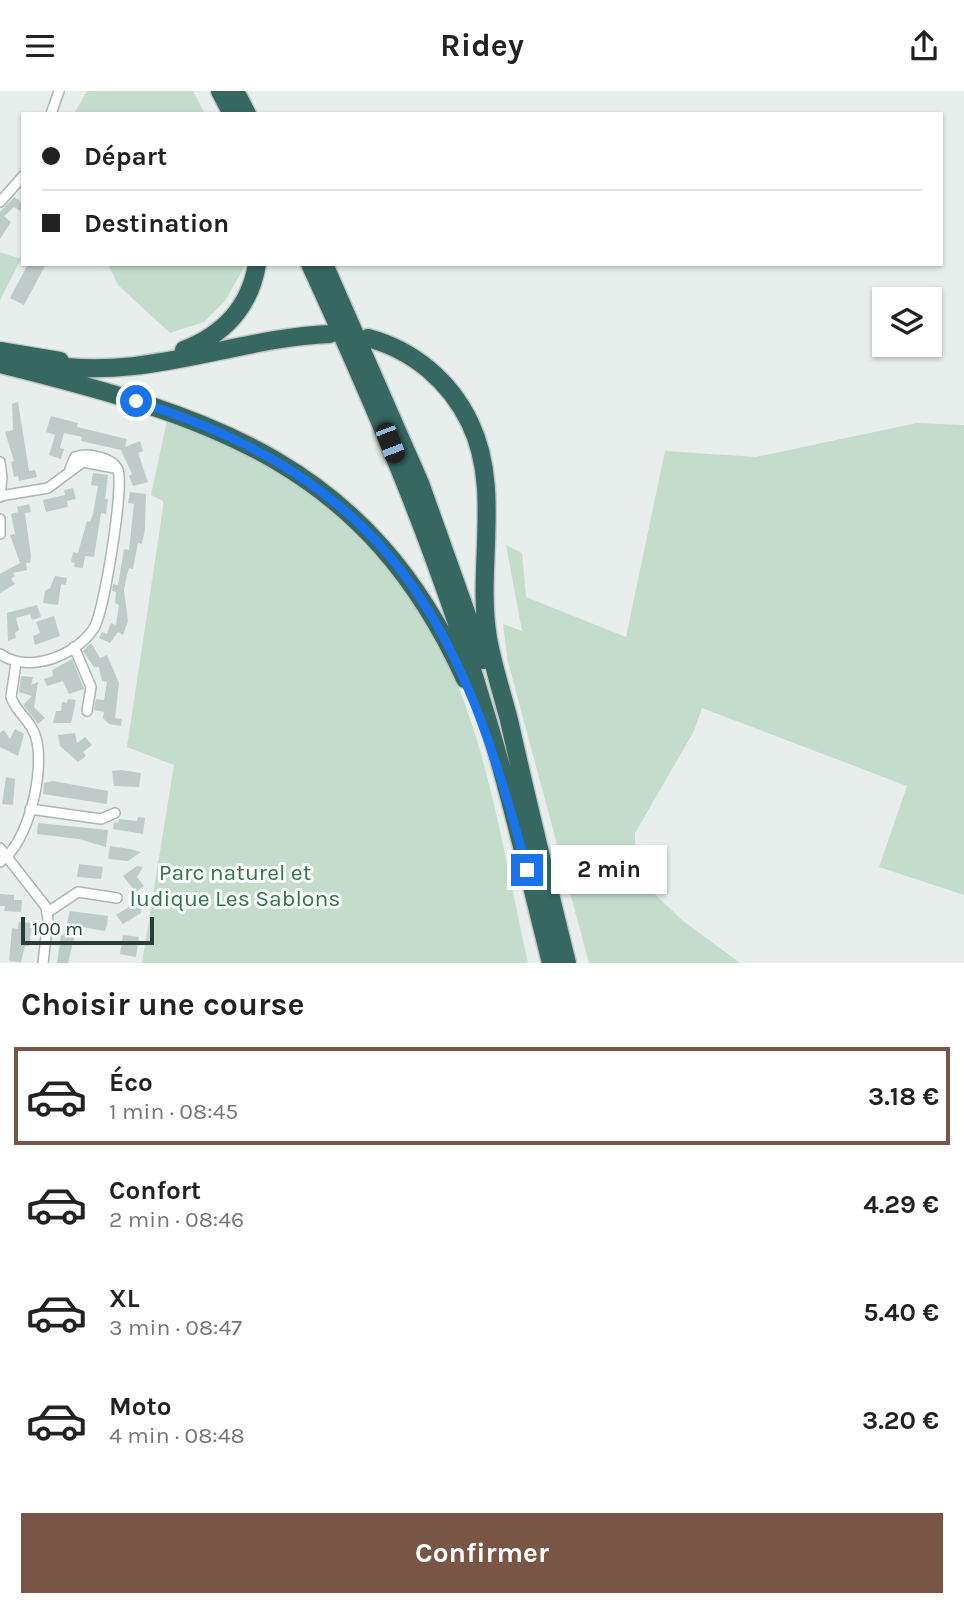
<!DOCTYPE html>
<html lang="fr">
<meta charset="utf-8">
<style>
body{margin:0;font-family:Karla,sans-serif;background:#f2f2f2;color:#222;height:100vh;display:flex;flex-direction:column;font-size:26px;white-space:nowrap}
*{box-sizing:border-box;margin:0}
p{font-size:23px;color:#767676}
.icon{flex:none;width:38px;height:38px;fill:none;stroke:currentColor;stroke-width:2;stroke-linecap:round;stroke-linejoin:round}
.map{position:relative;height:872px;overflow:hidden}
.details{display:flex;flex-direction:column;background:#fff;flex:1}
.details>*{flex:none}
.hud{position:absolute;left:21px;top:21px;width:922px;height:154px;border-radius:0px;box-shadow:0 2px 5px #0004;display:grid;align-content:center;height:154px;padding:0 21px;background:#fff}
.fabs{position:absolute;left:872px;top:196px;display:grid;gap:14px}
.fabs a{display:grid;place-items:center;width:70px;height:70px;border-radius:0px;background:#fff;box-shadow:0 2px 5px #0004;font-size:35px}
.scale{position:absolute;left:21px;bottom:18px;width:133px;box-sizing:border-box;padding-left:7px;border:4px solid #283e3a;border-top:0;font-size:19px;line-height:24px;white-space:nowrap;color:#283e3a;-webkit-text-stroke:5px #f7fbf9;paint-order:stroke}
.end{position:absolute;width:32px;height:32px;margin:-16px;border:9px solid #1a73e8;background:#fff;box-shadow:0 0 0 4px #fff}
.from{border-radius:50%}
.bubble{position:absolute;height:49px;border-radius:0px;background:#fff;box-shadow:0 2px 5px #0004;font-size:23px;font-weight:700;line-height:49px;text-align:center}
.car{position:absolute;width:21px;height:42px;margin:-21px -10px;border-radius:9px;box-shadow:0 0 5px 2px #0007;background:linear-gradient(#222 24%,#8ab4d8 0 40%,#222 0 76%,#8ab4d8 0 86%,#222 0)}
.hud b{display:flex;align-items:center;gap:24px;height:66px;font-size:26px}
.hud b+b{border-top:2px solid #e0e0e0}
.hud i{width:18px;height:18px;background:#222}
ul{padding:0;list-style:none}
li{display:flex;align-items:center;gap:21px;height:98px;margin:0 14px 10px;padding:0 7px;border:4px solid transparent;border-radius:0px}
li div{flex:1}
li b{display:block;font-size:26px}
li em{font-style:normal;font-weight:700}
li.active{border-color:#785545}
li>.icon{width:63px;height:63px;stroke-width:1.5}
h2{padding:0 21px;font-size:32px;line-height:84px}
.cta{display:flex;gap:14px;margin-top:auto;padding:14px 21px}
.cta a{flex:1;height:80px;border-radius:0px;background:#785545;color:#fff;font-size:28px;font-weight:700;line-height:80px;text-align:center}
header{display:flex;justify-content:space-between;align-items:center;height:91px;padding:0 21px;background:#fff;font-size:32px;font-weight:700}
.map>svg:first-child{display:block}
</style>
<header><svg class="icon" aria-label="menu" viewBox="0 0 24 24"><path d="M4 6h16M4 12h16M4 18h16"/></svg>Ridey<svg class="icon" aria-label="share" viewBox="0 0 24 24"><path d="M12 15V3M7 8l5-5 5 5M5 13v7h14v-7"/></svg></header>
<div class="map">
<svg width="964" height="872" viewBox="0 0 964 872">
<rect width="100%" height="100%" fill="#e7eeeb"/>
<path fill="#c3dccb" d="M87 0H193L205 23H74Z
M0 161 21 168 0 209Z
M108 173H246L225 210 204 231 170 242 118 194Z
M168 325C219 350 276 373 320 411 376 458 428 522 456 590 491 674 508 783 528 872H142L174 674 127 656 163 417V410L151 404Z
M917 332 964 334V804L879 776 907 695 702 617 694 640 635 742V771L640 789 683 830 740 872H589L508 571 503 533 522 540 506 454 522 462 526 506 626 546 665 360 756 366Z"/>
<path fill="#bfcbc8" d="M14 106 23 112V121L14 116 4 125 11 131 0 148V121Z
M28 173H46L24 214 10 207Z
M18 311 29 380 35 379 37 386 19 390 18 385 14 386 11 371 14 370 5 341 13 339 12 313Z
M51 325 78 332 77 336 127 348 125 356 140 350 143 360 138 362 148 391 133 395 129 385 132 383 121 359 81 350 82 346 64 342 60 357 64 358 61 368 49 364 55 344 46 341Z
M93 382 108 384 105 408H108L106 423 101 422 94 466 85 465 83 477 74 476 75 472 71 471 73 461 78 462 87 430 90 431 93 423 98 395 91 394Z
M73 397 76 408 67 410 68 416 46 421 43 409 65 404 64 399Z
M130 401 146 403 145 438 142 453 138 452 133 478 129 477 127 484 124 499 128 530 123 544 118 541 110 552 99 547 102 541 107 543 111 532 116 534 119 514 115 512 116 501 112 500 113 493 118 494 124 458 129 459 134 413 128 412Z
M29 413 31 421 25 422 31 465 30 472H26L27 479 13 482 15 485 11 488 15 493 0 502V483L20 472 10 444 15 443 11 423 18 421 17 416Z
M55 485 67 487 66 494 61 493 58 514 43 512 45 500 50 497Z
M37 514 41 526 32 529 30 523 16 527 19 539 15 542 16 547 8 550 7 522Z
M54 525 60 545 35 554 33 545 40 542 36 531Z
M91 552 100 567 107 564 119 592 115 627 122 628 121 635 109 633 103 627 104 621 94 619 96 608 104 609 107 591 102 590 99 576H94L83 560Z
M72 568 84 598 69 603 63 590 47 595 44 588 53 585 52 579Z
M21 585 33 586 31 594 38 591 34 616 45 627 38 633 23 614 32 605 19 601Z
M68 608 76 609 71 632H53L56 620H61L62 611 67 612Z
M15 638 24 643 18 665 0 656V642L4 639 10 648Z
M75 642 77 652 85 646 92 654 83 661 86 665 78 671 60 655 58 644Z
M121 679 141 682 139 696 114 695 112 680Z
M6 686 15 688 13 714 2 713Z
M53 690 108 700 107 713 43 703 44 692Z
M138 726 145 727 143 743 113 738 114 731 118 732 119 728 137 730Z
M38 732 108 739 106 756 79 748 37 743Z
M110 755 130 758 141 761 128 770 108 768Z
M79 773 103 776 101 788 77 786Z
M137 775 143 776 137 786 144 795 136 801 123 785Z
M0 803 14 804V809H22L21 821 4 820 5 815H0Z
M137 811 142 812 141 822 123 833 116 824Z
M70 820 108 825 107 834 105 840 77 835 68 872H57L61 844H64Z
M19 831 32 832 29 855H25L21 871 9 870 12 837 18 838Z
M123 844 139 846 136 866 120 863Z"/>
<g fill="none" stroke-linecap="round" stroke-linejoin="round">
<defs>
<path id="street" d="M51 23 59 0
M0 111 23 85
M0 371 2 386 0 406
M0 405 48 397 83 371 115 377
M0 428V443
M74 556 91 596 87 620
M0 563C29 583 76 565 94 537 104 521 124 397 118 379 113 366 86 361 75 366L70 378
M30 718 101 728 115 722
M0 757 46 816 48 829 43 872
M0 771C29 752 45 679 36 647 32 630 16 622 11 606L16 572
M48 821 78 801 117 807"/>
<path id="highway" d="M220 0 232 23
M235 0 247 23
M310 173C376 316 437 460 482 611 509 697 529 785 551 872
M324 173 420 392 483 569
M368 247C413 259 450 290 470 332 502 398 476 477 488 547 493 575 502 602 509 629 527 710 547 791 567 872
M184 259C223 244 250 216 257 173
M0 260 60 270
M0 273C214 326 367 373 465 588
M46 273C143 291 234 247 330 243"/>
</defs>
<use href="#street" stroke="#aab6b2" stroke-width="12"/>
<use href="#highway" stroke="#c3c9c8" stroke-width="21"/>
<use href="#street" stroke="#fff" stroke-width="9"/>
<use href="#highway" stroke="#366761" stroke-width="18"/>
</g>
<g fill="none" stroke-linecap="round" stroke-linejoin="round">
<path stroke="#1a73e8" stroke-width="9" d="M136 310C392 391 462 532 527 779"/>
</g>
<g text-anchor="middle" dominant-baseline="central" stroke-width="6" stroke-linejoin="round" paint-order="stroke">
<g font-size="23" fill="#367151" stroke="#f7fbf9">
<text x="235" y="781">Parc naturel et<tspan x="235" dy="26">ludique Les Sablons</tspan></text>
</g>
</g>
</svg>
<div class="fabs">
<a><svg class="icon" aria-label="layers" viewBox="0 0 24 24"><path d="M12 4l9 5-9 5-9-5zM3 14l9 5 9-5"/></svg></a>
</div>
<div class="scale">100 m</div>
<i class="end from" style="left:136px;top:310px"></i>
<i class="end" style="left:527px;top:779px"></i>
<div class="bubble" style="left:551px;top:754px;width:116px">2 min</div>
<i class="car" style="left:390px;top:352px;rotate:159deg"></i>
<div class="hud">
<b><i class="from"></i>Départ</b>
<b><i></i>Destination</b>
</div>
</div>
<section class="details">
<h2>Choisir une course</h2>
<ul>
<li class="active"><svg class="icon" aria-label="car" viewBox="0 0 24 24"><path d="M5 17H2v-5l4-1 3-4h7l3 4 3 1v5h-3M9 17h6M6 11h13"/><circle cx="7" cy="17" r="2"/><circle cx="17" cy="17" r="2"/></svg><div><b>Éco</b><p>1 min · 08:45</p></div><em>3.18 €</em></li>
<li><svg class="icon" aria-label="car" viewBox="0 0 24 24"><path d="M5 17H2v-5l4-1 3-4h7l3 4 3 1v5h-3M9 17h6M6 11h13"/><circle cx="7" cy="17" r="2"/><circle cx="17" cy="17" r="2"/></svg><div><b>Confort</b><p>2 min · 08:46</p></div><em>4.29 €</em></li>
<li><svg class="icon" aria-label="car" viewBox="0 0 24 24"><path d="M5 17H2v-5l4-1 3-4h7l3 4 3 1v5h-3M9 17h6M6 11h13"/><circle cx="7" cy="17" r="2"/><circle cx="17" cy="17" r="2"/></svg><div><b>XL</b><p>3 min · 08:47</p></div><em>5.40 €</em></li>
<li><svg class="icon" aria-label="car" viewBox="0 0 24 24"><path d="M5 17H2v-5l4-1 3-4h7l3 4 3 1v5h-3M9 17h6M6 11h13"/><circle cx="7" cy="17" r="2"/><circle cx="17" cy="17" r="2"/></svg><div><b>Moto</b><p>4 min · 08:48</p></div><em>3.20 €</em></li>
</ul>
<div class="cta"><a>Confirmer</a></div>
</section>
